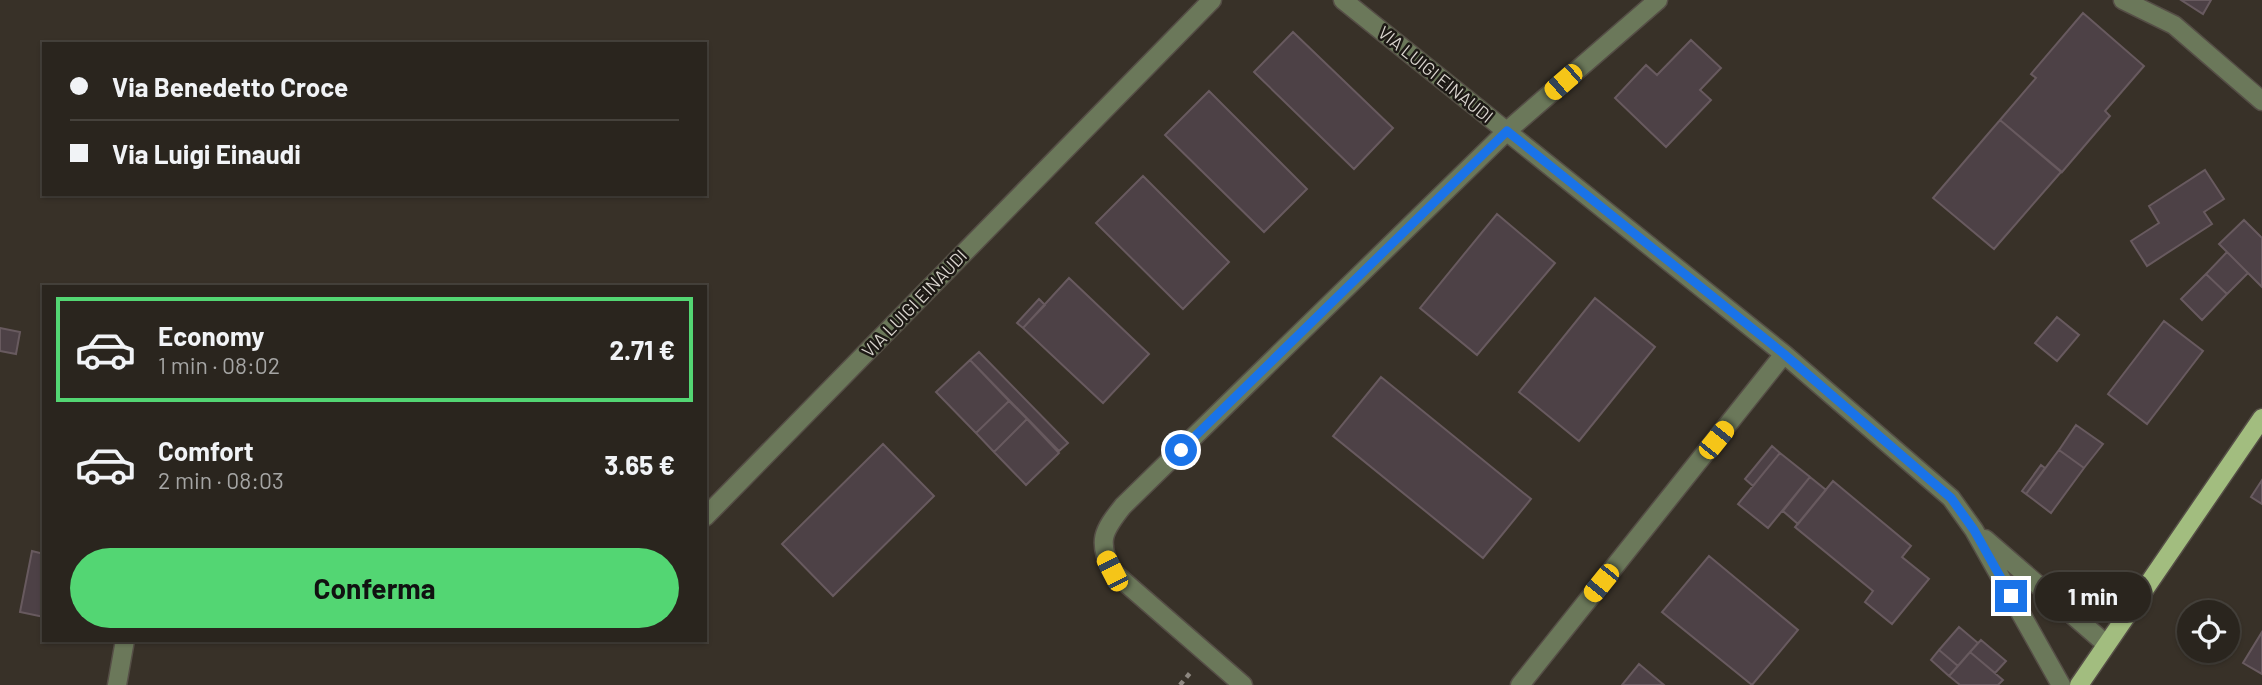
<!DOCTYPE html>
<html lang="it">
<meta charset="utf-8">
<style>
body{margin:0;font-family:Barlow,sans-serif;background:#36312b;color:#f1f3f6;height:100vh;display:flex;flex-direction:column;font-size:26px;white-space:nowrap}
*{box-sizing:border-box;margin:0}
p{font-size:23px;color:#a5a5a4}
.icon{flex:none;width:38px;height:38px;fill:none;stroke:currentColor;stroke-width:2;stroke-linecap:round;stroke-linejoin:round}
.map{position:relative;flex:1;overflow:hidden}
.side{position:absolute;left:42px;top:285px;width:665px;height:357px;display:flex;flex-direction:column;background:#2a251e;border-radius:0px;box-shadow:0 2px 5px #0004,0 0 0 2px #46423c}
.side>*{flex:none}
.top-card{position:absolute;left:42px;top:42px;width:665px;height:154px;border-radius:0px;box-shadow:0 2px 5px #0004,0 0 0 2px #46423c;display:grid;align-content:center;height:154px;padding:0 28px;background:#2a251e}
.buttons{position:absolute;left:2177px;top:600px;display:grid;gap:14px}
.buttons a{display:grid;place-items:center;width:63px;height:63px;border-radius:50%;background:#2a251e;box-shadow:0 2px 5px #0004,0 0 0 2px #46423c;font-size:35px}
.end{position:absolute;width:32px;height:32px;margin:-16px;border:9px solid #1a73e8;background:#fff;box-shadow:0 0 0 4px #fff}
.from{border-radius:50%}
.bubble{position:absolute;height:49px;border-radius:24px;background:#2a251e;box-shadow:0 2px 5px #0004,0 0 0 2px #46423c;font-size:23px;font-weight:700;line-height:49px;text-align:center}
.car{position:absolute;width:21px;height:42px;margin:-21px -10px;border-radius:9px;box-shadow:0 0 5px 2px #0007;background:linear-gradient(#f5c518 24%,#345 0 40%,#f5c518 0 76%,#345 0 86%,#f5c518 0)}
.top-card b{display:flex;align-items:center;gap:24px;height:66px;font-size:26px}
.top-card b+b{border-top:2px solid #46423c}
.top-card i{width:18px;height:18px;background:#f1f3f6}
ul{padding:12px 0 0;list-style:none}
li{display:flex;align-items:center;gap:21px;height:105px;margin:0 14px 10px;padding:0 14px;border:4px solid transparent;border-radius:0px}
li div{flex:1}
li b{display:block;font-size:26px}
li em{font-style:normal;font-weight:700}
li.active{border-color:#53d673}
li>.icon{width:63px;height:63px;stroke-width:1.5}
.action{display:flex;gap:14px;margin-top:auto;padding:14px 28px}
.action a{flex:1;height:80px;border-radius:42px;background:#53d673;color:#111;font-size:28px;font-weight:700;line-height:80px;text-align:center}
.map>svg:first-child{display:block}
</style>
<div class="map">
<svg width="2262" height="685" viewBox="0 0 2262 685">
<rect width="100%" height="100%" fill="#383128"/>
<path fill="#4d4146" stroke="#685a5f" stroke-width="2" d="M2181 0H2211L2203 14Z
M2083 13 2144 66 2105 111 2110 116 2062 172 2000 120 2036 78 2031 74Z
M1293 32 1393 128 1354 169 1254 72Z
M1691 40 1721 68 1700 90 1711 100 1666 147 1615 98 1646 65 1657 75Z
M1209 91 1307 189 1264 232 1165 135Z
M2000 120 2061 172 1994 249 1933 198Z
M2205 170 2224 199 2204 212 2212 224 2147 266 2131 241 2159 223 2149 206Z
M1143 176 1229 262 1183 309 1096 223Z
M1497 214 1555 263 1477 355 1420 308Z
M2244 220 2262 238V287L2219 244Z
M2227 252 2248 273 2227 294 2206 274Z
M2206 274 2227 294 2202 320 2181 299Z
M1069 278 1149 354 1103 403 1023 328Z
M1595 298 1655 347 1579 441 1519 392Z
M1039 299 1045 305 1023 328 1017 323Z
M2057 317 2079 335 2057 361 2035 343Z
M2164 321 2203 351 2147 424 2108 394Z
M0 328 20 332 16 354 0 351Z
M979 352 1068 443 1059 451 970 360Z
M970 360 1009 401 976 433 936 392Z
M1381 377 1531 499 1483 558 1333 436Z
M1009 401 1027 419 994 452 976 433Z
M1027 419 1059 453 1026 485 994 452Z
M2076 425 2103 444 2084 468 2059 450Z
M883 444 934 496 833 596 782 544Z
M1772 446 1780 453 1753 486 1745 479Z
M2059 450 2084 468 2051 513 2026 494Z
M1780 453 1810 477 1768 528 1738 504Z
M2041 465 2045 468 2026 494 2022 491Z
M1810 477 1826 490 1798 524 1783 511Z
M2262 480V504L2251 497Z
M1833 481 1911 546 1902 557 1929 579 1892 624 1865 602 1873 591 1795 527Z
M32 551 44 554V617L20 612Z
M1709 556 1798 630 1752 685 1662 612Z
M1959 627 1978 643 1958 666 1939 650Z
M2262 632V674L2243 663Z
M1981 640 2006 661 1995 673 1970 652Z
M1939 650 1958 666 1949 676 1931 660Z
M1970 652 2003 680 1998 685H1960L1949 676Z
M1639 664 1664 685H1622Z"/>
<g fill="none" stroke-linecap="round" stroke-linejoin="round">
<defs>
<path id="minor" d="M1343 0 1784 354 1951 498 1974 530 2061 685
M2123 0 2174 25 2262 101
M705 517 1212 0
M1985 539 2106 644
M117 685 125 640
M1243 685 1112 571C1097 541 1103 531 1123 506L1507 131 1658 0
M1520 685 1784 354"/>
<path id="major" d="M2079 685 2262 418"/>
</defs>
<use href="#minor" stroke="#554e46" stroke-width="21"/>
<use href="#major" stroke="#554e46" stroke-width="21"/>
<path stroke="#8d8780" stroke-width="4.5" stroke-dasharray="5 5" stroke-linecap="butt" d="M1180 685 1190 673"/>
<use href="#minor" stroke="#6b785a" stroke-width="18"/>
<use href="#major" stroke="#a2bd7f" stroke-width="18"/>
</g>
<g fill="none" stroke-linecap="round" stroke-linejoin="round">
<path stroke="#1a73e8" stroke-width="9" d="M1181 450 1507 131 1784 354 1951 498 1974 530 2011 596"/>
</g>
<g text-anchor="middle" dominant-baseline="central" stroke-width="5" stroke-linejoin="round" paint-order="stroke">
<g font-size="18" fill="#d8d3cd" stroke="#1d1915">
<text transform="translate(1436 74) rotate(39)">VIA LUIGI EINAUDI</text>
<text transform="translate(914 303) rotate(-46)">VIA LUIGI EINAUDI</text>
</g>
</g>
</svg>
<div class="buttons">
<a><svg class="icon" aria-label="locate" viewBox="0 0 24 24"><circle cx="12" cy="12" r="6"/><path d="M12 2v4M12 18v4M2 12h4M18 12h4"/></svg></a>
</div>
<i class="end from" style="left:1181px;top:450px"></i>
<i class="end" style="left:2011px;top:596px"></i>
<div class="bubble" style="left:2035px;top:572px;width:116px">1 min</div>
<i class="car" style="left:1563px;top:82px;rotate:229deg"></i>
<i class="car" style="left:1716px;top:440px;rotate:39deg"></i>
<i class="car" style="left:1112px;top:571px;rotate:333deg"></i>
<i class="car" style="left:1601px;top:583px;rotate:219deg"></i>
<div class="top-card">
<b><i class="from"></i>Via Benedetto Croce</b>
<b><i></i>Via Luigi Einaudi</b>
</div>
<section class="side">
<ul>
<li class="active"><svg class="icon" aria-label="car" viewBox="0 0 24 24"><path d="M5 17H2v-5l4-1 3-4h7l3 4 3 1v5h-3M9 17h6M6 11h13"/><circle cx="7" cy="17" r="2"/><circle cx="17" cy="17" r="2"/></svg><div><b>Economy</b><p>1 min · 08:02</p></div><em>2.71 €</em></li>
<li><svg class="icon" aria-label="car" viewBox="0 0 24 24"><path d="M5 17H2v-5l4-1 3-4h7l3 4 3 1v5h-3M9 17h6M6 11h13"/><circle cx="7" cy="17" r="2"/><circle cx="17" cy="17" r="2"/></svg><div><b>Comfort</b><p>2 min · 08:03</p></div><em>3.65 €</em></li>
</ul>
<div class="action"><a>Conferma</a></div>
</section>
</div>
